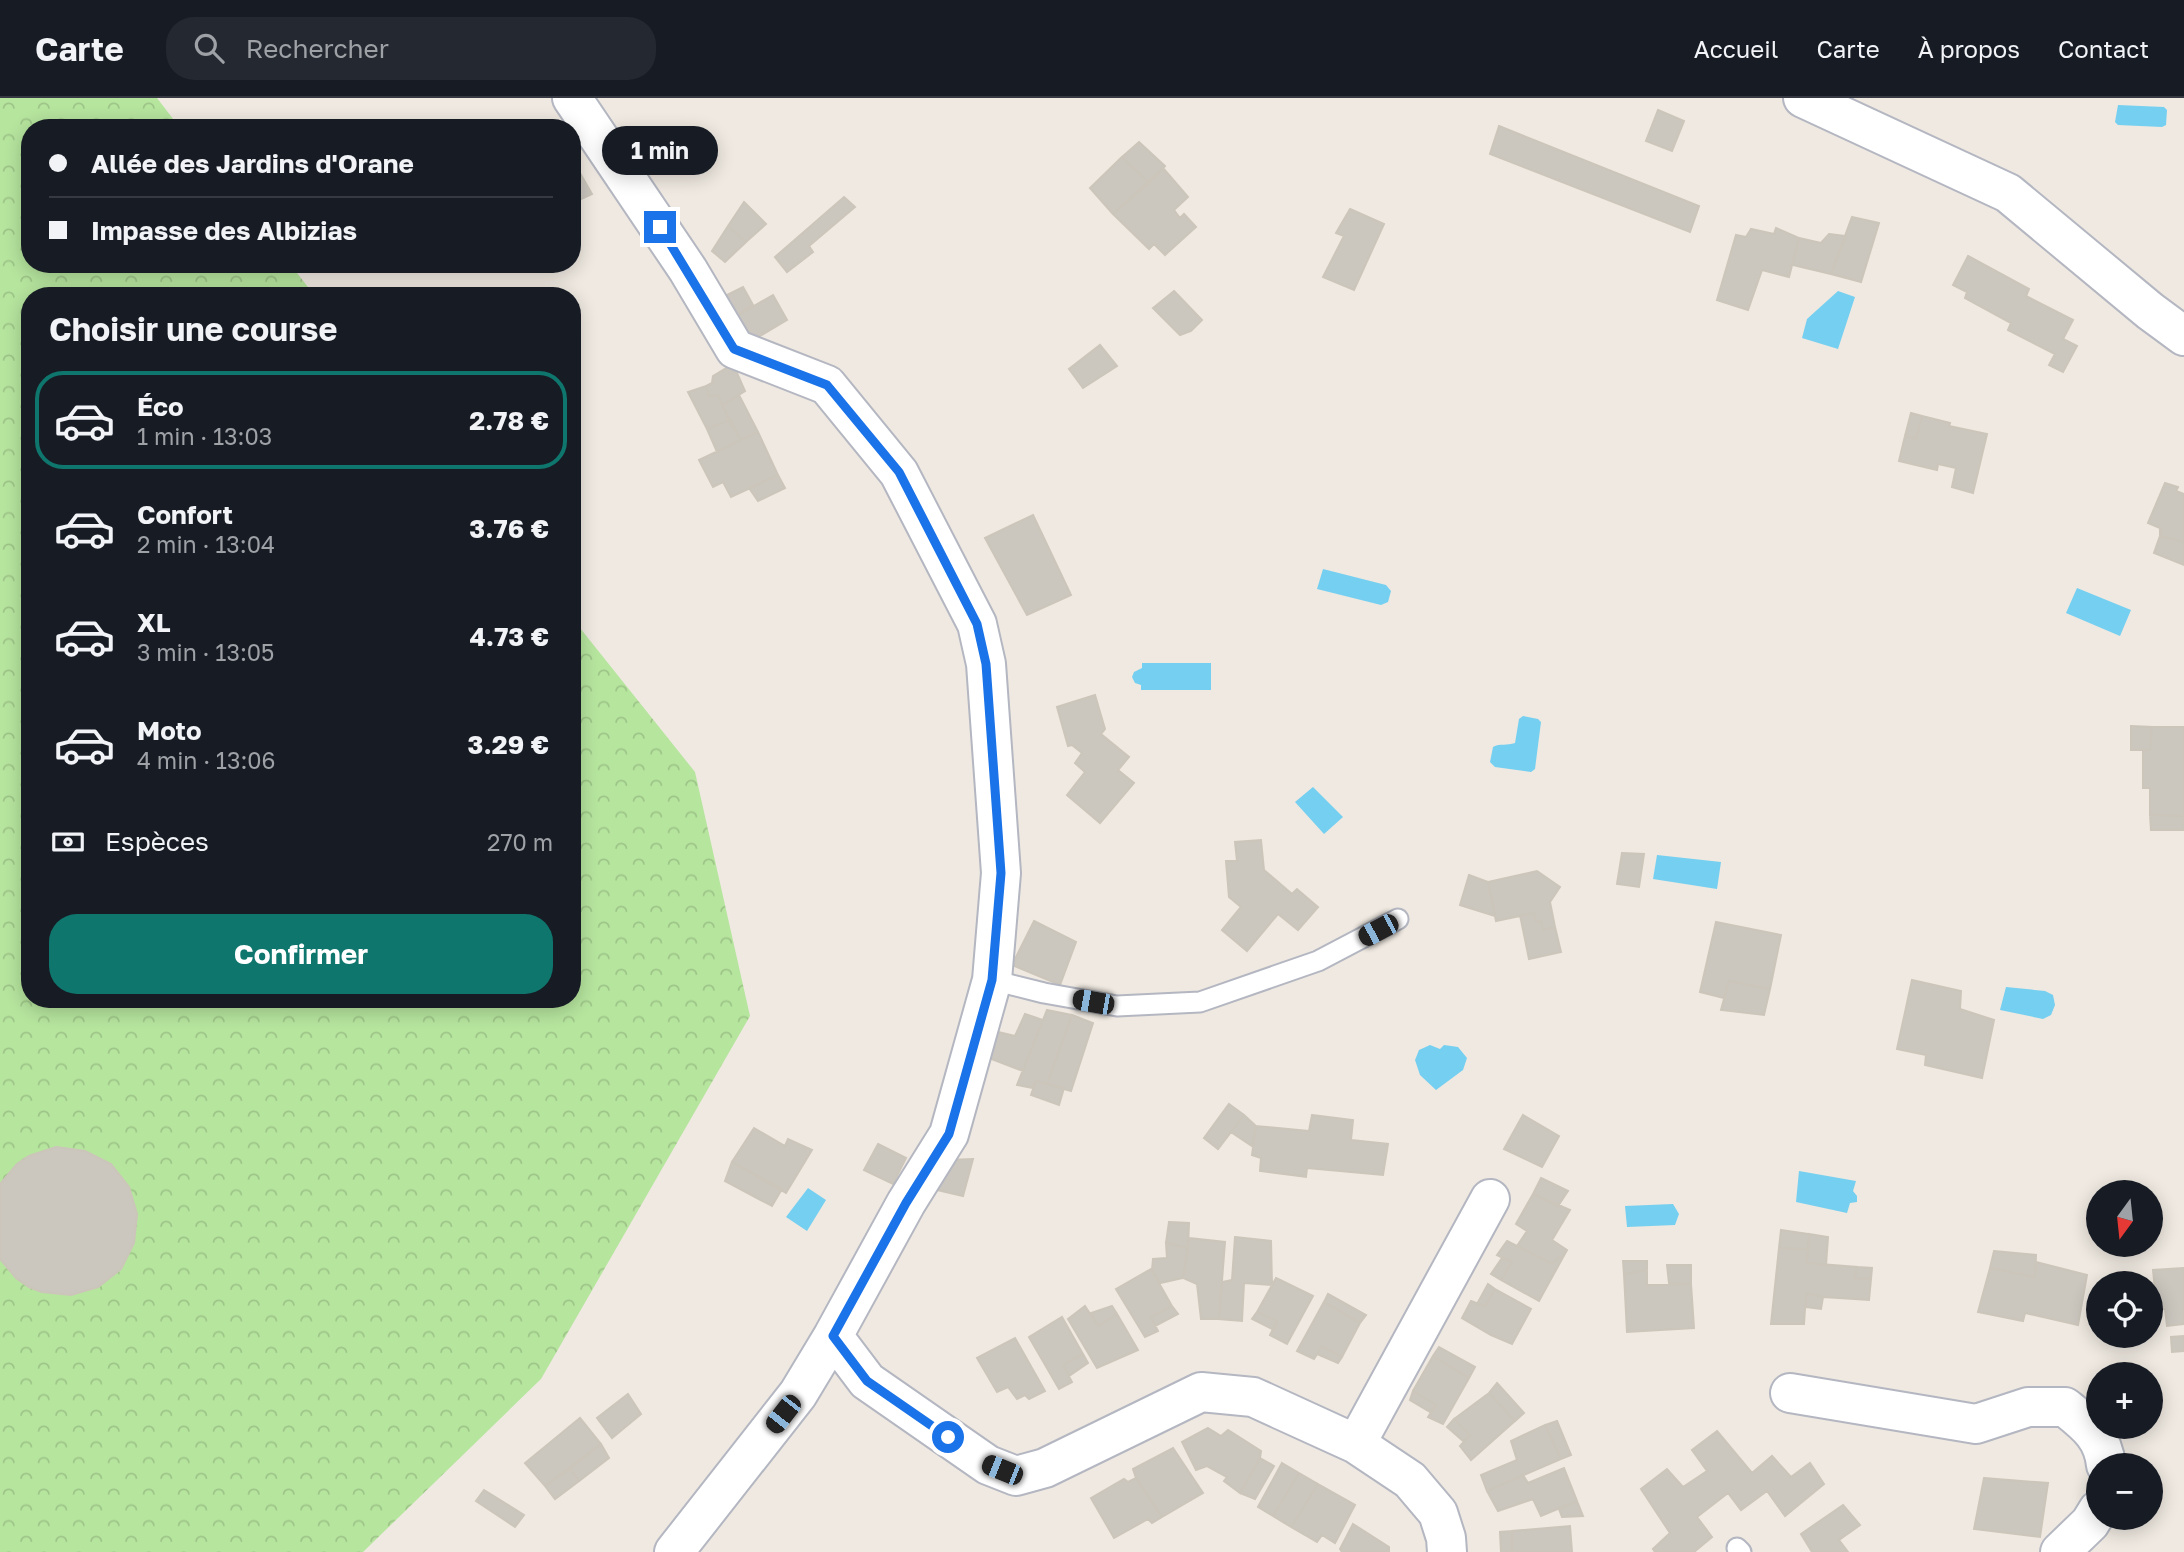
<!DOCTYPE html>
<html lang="fr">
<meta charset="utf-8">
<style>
body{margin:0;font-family:"Golos Text",sans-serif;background:#242831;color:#f1f3f6;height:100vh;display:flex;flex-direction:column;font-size:26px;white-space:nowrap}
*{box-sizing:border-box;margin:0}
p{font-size:23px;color:#9ea1a6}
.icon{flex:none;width:38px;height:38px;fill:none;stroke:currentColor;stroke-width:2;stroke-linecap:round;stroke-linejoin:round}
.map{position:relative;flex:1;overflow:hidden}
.side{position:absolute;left:21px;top:189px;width:560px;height:721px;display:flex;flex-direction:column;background:#171b24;border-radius:28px;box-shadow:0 4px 18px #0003}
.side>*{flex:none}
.guide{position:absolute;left:21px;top:21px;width:560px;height:154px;border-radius:28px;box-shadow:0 4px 18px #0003;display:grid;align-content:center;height:154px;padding:0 28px;background:#171b24}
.needle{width:46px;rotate:195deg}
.fabs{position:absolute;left:2086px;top:1082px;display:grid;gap:14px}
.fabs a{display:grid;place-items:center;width:77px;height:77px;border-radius:50%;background:#171b24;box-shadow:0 4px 18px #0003;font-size:35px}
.end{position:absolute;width:32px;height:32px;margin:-16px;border:9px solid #1a73e8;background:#fff;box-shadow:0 0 0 4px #fff}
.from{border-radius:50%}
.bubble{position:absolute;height:49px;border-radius:24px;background:#171b24;box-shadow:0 4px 18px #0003;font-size:23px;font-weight:700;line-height:49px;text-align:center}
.car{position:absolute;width:21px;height:42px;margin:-21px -10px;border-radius:9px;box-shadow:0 0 5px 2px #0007;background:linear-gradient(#222 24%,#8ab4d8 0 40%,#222 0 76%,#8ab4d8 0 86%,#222 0)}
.guide b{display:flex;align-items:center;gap:24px;height:66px;font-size:26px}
.guide b+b{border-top:2px solid #363941}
.guide i{width:18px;height:18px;background:#f1f3f6}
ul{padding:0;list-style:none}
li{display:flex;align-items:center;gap:21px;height:98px;margin:0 14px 10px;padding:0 14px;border:4px solid transparent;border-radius:28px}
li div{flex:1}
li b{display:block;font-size:26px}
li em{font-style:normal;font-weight:700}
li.active{border-color:#0f766e}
li>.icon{width:63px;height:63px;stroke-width:1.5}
h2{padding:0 28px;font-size:32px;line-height:84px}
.pay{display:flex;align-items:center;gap:18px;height:77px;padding:0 28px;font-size:26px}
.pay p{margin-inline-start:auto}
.cta{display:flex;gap:14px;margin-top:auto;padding:14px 28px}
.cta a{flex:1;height:80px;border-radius:28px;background:#0f766e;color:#fff;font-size:28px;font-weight:700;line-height:80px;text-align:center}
header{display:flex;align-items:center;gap:42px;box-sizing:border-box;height:98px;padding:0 35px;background:#171b24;border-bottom:2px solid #363941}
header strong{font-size:33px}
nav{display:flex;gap:38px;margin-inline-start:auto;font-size:24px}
.search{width:490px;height:63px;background:#242831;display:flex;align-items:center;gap:18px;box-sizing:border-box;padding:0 24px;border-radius:28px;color:#9ea1a6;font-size:26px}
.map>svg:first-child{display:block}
</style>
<header>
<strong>Carte</strong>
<div class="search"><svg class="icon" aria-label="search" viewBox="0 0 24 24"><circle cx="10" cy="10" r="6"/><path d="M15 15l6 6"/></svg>Rechercher</div>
<nav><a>Accueil</a><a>Carte</a><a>À propos</a><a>Contact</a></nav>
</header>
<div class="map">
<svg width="2184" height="1454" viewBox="0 0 2184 1454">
<defs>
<pattern id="forest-crowns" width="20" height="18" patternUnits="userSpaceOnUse" patternTransform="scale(1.75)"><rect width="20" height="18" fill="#b6e59e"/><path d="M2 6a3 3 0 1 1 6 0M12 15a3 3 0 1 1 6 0" fill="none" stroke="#9dc588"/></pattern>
</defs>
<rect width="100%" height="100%" fill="#efe9e1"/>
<path fill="url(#forest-crowns)" d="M0 0H157L180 30H30V166H290L315 198H30V901H572V520L695 674 750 918 541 1281 363 1454H0Z"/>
<path fill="#75cff0" d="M2118 7 2164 9 2167 12 2166 27 2162 29 2118 27 2115 24Z
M1838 193 1855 199 1838 251 1802 240 1807 221Z
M1323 471 1386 487 1391 493 1388 504 1381 507 1317 491Z
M2077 490 2131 512 2120 538 2066 515Z
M1142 565H1211V592H1141V587L1135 585 1132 579 1134 574 1142 570Z
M1523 618 1538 621 1541 624 1535 671 1531 674 1495 669 1490 664 1493 649C1500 645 1507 648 1515 645L1519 621Z
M1313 689 1343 719 1324 736 1295 704Z
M1657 757 1721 764 1717 791 1653 781Z
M2006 889 2045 893 2053 897 2055 907 2051 917 2043 921 2000 912Z
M1430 947 1440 951 1444 947 1458 949 1467 960 1463 972 1436 992 1420 977 1415 962 1419 952Z
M1799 1073 1856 1083 1853 1093 1857 1098V1104L1850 1105 1847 1115 1796 1104Z
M808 1090 826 1102 807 1133 786 1119Z
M1673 1106 1679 1116 1675 1127 1627 1129 1625 1108Z"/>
<path fill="#cbc7bf" stroke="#cbc5ba" stroke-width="2" d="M1658 12 1684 23 1672 53 1646 43Z
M1499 28 1699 108 1690 134 1490 56Z
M1139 44 1165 68 1149 85 1122 59Z
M1122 59 1149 85 1113 116 1090 90Z
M576 68 592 96 579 102 572 91V70Z
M1163 70 1188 99 1174 112 1180 120 1184 116 1196 129 1165 157 1154 146 1149 151 1113 116Z
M844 99 855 109 809 148 813 154 787 174 775 159Z
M744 104 766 126 746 144 728 128Z
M1350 111 1384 126 1354 192 1323 179 1344 138 1336 135Z
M1852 119 1879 125 1861 184 1831 176Z
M728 128 746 144 725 164 712 153Z
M1776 130 1799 140 1789 179 1762 172 1748 212 1717 202 1736 137 1746 139 1751 131 1774 136Z
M1829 136 1846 138 1831 176 1793 167 1799 140 1821 145Z
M1968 158 2029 191 2026 198 2073 222 2063 241 2077 248 2063 274 2049 267 2055 256 2008 232 2011 225 1965 200 1967 194 1953 187Z
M743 189 753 207 728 223 715 203Z
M1174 193 1202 222 1191 233 1180 237 1153 210Z
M773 197 787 222 743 248 728 223Z
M1100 247 1117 268 1083 290 1069 271Z
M733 266 745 293 722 307 718 297 709 298 706 288 712 285 713 278Z
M706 288 709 298 718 297 729 322 707 331 688 294Z
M739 297 758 334 741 342 722 307Z
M1911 315 1922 318 1916 341 1905 338Z
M1922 318 1950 325 1949 328 1987 336 1973 395 1952 389 1956 370 1938 366 1937 372 1899 363 1905 338 1916 341Z
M729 322 741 342 717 354 707 331Z
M758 334 778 377 731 399 723 384 713 389 699 362Z
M778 377 785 390 758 403 749 390Z
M2165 385 2178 389 2176 393 2184 396V444L2160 438V430L2148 425Z
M1033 417 1071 497 1027 517 985 440Z
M2160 438 2184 444V467L2154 455Z
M1095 597 1105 631 1101 636 1129 659 1118 672 1134 685 1100 725 1067 697 1085 674 1075 665 1082 655 1072 647 1068 648 1057 609Z
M2131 628 2152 629 2150 652H2131Z
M2152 629H2184V718L2150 717V690H2143V652H2150Z
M2150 717 2184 718V732H2151Z
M1261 742 1264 772 1292 796 1297 791 1318 809 1298 832 1278 816 1247 853 1222 832 1241 809 1229 799 1226 763H1237L1235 744Z
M1622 755 1644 756 1639 789 1617 786Z
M1537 773 1560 789 1550 804 1555 829 1543 832 1541 823 1536 824 1534 815 1496 823 1488 784Z
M1469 777 1488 784 1495 818 1460 807Z
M1534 815 1536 824 1541 823 1543 832 1555 829 1561 854 1529 861 1520 817Z
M1034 823 1076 844 1060 887 1012 867Z
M1716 824 1781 837 1770 891 1729 883 1724 900 1700 894Z
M1912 882 1961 893 1960 911 1994 922 1982 980 1925 967 1926 957 1897 951Z
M1729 883 1770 891 1764 917 1721 912Z
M1047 912 1072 917 1047 986 1036 983 1032 990 1017 987Z
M1025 916 1043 922 1023 973 986 959 994 933 1015 938Z
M1072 917 1093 925 1071 993 1047 986Z
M1036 983 1064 990 1059 1007 1031 997Z
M1229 1006 1244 1017 1218 1051 1204 1040Z
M1244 1017 1256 1028 1252 1048 1231 1034Z
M1312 1017 1353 1022 1351 1042 1388 1046 1383 1077 1307 1070 1306 1079 1260 1073 1261 1060 1252 1057 1256 1028 1309 1033Z
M1523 1017 1559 1038 1542 1069 1504 1051Z
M754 1030 785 1048 788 1041 812 1052 786 1095 732 1064Z
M878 1046 906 1060 893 1086 864 1072Z
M56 1049 85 1053 111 1066 129 1089 137 1116 134 1145 121 1171 98 1189 71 1197 42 1194 29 1189 16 1180 0 1161V1086L17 1066 29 1058Z
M973 1061 963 1098 929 1090 948 1062Z
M732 1064 782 1091 772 1108 725 1083Z
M1541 1080 1568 1093 1558 1108 1533 1096Z
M1533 1096 1570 1112 1552 1142 1567 1152 1562 1161 1559 1159 1552 1166 1517 1148 1527 1133 1516 1126Z
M1169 1124 1189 1125 1188 1150 1166 1145Z
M1781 1132 1809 1136 1808 1151 1779 1150Z
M1809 1136 1828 1139 1826 1167 1807 1165Z
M1235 1139 1271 1143 1272 1187 1244 1185 1242 1223 1219 1221 1222 1184 1232 1182Z
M1189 1140 1225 1144 1219 1221H1201L1197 1186 1183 1180Z
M1507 1143 1552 1166 1559 1159 1562 1161 1539 1203 1501 1182 1512 1164 1497 1157Z
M1166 1145 1188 1150 1183 1180 1160 1185 1152 1172 1153 1161 1167 1160Z
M1779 1150 1808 1151 1807 1165 1857 1169 1855 1180 1871 1181 1869 1202 1823 1199 1806 1195 1804 1226H1771Z
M1994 1153 2036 1157 2035 1179 1990 1170Z
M1502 1160 1512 1164 1501 1182 1491 1176Z
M1623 1163H1647V1172L1624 1176Z
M2036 1164 2087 1177 2078 1227 2025 1215 2023 1223 1978 1214 1990 1170 2035 1179Z
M1667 1167H1691V1186L1669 1185Z
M1857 1169 1872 1170 1871 1181 1855 1180Z
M2184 1170V1226L2167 1228 2165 1211H2157L2153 1172Z
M1151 1171 1172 1208 1151 1219 1158 1233 1145 1239 1116 1191Z
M1647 1172V1187L1691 1186 1694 1230 1627 1234 1624 1176Z
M1276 1180 1313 1198 1287 1246 1270 1237 1277 1223 1257 1214Z
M1488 1186 1495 1191 1485 1208 1477 1206Z
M1495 1191 1531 1211 1512 1246 1491 1237 1462 1220 1471 1203 1485 1208Z
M1806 1195 1823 1199 1821 1211 1805 1209Z
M1328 1196 1366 1217 1360 1225 1324 1204Z
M1324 1204 1360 1225 1342 1259 1322 1248 1314 1261 1297 1253Z
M1085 1208 1098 1228 1117 1216 1138 1252 1097 1270 1068 1221Z
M1112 1208 1117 1216 1098 1228 1091 1215Z
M1172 1208 1178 1216 1155 1228 1151 1219Z
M1257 1214 1277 1223 1274 1232 1252 1221Z
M1062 1219 1083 1256 1063 1267 1072 1284 1059 1291 1029 1239Z
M2184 1238V1253L2172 1254 2171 1239Z
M1015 1240 1045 1293 1029 1301 1025 1297 1017 1301 1008 1289 997 1294 977 1260Z
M1322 1248 1342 1259 1338 1265 1317 1256Z
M1439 1249 1475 1269 1469 1280 1433 1258Z
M1083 1256 1088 1265 1069 1278 1063 1267Z
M1433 1258 1469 1280 1443 1326 1428 1319 1436 1307 1413 1293Z
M1497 1285 1524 1315 1515 1323 1489 1295Z
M1413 1293 1436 1307 1430 1314 1410 1302Z
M1489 1295 1515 1323 1471 1362 1460 1348 1470 1337 1454 1321Z
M628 1296 641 1316 612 1340 597 1320Z
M580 1320 601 1346 545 1388 525 1365Z
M1454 1321 1470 1337 1463 1343 1447 1329Z
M1557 1323 1571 1357 1561 1361 1545 1327Z
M1545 1327 1561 1361 1487 1393 1481 1377 1517 1362 1511 1343Z
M1208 1330 1221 1338 1228 1332 1261 1353 1260 1360 1240 1395 1224 1383 1227 1379 1207 1368 1196 1372 1182 1344Z
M1717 1333 1752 1375 1772 1358 1791 1379 1810 1365 1824 1386 1785 1418 1767 1393 1741 1412 1728 1395 1697 1419 1712 1439 1694 1454H1655L1653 1451 1670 1435 1641 1391 1667 1371 1683 1389 1707 1373 1692 1352Z
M601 1346 609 1360 579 1383 570 1371Z
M1173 1350 1203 1395 1162 1419 1136 1380 1133 1371Z
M1260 1360 1274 1368 1255 1401 1240 1395Z
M1282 1365 1299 1375 1273 1418 1258 1409Z
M1564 1370 1577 1403 1541 1418 1533 1401 1498 1413 1487 1393 1523 1377 1528 1385Z
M570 1371 579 1383 555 1401 545 1388Z
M1299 1375 1318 1386 1291 1429 1273 1418Z
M1136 1380 1162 1419 1152 1425 1148 1421 1114 1440 1091 1400 1124 1381 1128 1384Z
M1984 1380 2048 1385 2040 1439 1974 1431Z
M1318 1386 1355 1407 1335 1445 1322 1437 1317 1444 1291 1429Z
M484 1392 524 1417 515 1429 476 1403Z
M1577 1403 1583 1418 1562 1419 1559 1411Z
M1843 1407 1860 1427 1839 1442 1848 1454H1812L1801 1436Z
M1353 1426 1389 1449V1454H1342L1340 1451Z
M1570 1428 1572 1454H1512V1433Z
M1512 1433V1454H1501L1500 1434Z"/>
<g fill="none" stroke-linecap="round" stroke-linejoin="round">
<defs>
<path id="service" d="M992 882 1044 895 1117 908 1200 904 1318 863 1398 821
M1737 1450 1741 1454"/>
<path id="minor" d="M572 0 688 172 735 251 827 287 899 375 977 526 986 566 1001 775 992 882 949 1036 906 1105 833 1238 798 1296 674 1454
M1803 0 2008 95 2150 213 2184 238
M833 1238 867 1283 988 1367 1016 1378 1045 1370 1201 1294 1253 1299 1356 1346 1410 1382 1438 1415 1446 1440 1447 1454
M1790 1295 1976 1326 2028 1309H2065C2086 1326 2103 1338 2106 1367
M1356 1346 1490 1101
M2060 1454 2090 1425 2098 1412"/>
</defs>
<use href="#service" stroke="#b4b7c1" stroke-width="23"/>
<use href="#minor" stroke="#b4b7c1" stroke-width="42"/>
<use href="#service" stroke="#fff" stroke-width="19"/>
<use href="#minor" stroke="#fff" stroke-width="38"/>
</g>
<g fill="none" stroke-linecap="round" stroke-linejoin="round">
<path stroke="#1a73e8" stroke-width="9" d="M660 129 734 251 827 287 899 374 977 526 986 566 1001 775 992 882 949 1036 906 1105 833 1238 867 1283 948 1339"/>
</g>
</svg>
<div class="fabs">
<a><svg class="needle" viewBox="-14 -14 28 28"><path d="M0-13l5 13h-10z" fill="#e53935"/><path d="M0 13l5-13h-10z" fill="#9ea1a6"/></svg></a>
<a><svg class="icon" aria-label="locate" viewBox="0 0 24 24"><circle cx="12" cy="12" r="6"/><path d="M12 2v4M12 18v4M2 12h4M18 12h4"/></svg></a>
<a>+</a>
<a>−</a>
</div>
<i class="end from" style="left:948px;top:1339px"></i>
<i class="end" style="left:660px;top:129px"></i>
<div class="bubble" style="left:602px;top:28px;width:116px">1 min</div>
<i class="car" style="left:1378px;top:832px;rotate:242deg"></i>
<i class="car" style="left:1093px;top:904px;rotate:280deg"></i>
<i class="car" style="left:783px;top:1316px;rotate:218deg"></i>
<i class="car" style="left:1002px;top:1372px;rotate:292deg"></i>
<div class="guide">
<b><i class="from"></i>Allée des Jardins d'Orane</b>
<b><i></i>Impasse des Albizias</b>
</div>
<section class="side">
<h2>Choisir une course</h2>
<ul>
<li class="active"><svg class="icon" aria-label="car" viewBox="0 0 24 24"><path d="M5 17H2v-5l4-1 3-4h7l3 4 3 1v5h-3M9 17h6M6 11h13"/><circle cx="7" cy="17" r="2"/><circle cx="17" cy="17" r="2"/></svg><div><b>Éco</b><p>1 min · 13:03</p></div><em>2.78 €</em></li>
<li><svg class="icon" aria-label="car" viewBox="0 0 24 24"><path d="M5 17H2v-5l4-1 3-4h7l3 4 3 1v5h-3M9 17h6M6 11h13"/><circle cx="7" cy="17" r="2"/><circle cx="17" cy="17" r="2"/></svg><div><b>Confort</b><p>2 min · 13:04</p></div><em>3.76 €</em></li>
<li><svg class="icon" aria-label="car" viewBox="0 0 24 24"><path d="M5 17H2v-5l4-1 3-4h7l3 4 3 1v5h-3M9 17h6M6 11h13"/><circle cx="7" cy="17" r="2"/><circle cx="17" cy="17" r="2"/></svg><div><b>XL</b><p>3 min · 13:05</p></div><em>4.73 €</em></li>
<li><svg class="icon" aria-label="car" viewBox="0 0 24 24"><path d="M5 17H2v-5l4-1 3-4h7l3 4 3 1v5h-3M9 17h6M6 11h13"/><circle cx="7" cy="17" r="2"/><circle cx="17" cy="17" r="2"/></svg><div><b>Moto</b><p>4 min · 13:06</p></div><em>3.29 €</em></li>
</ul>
<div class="pay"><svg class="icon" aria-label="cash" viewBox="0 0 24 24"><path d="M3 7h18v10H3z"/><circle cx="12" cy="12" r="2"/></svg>Espèces<p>270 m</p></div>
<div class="cta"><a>Confirmer</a></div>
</section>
</div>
